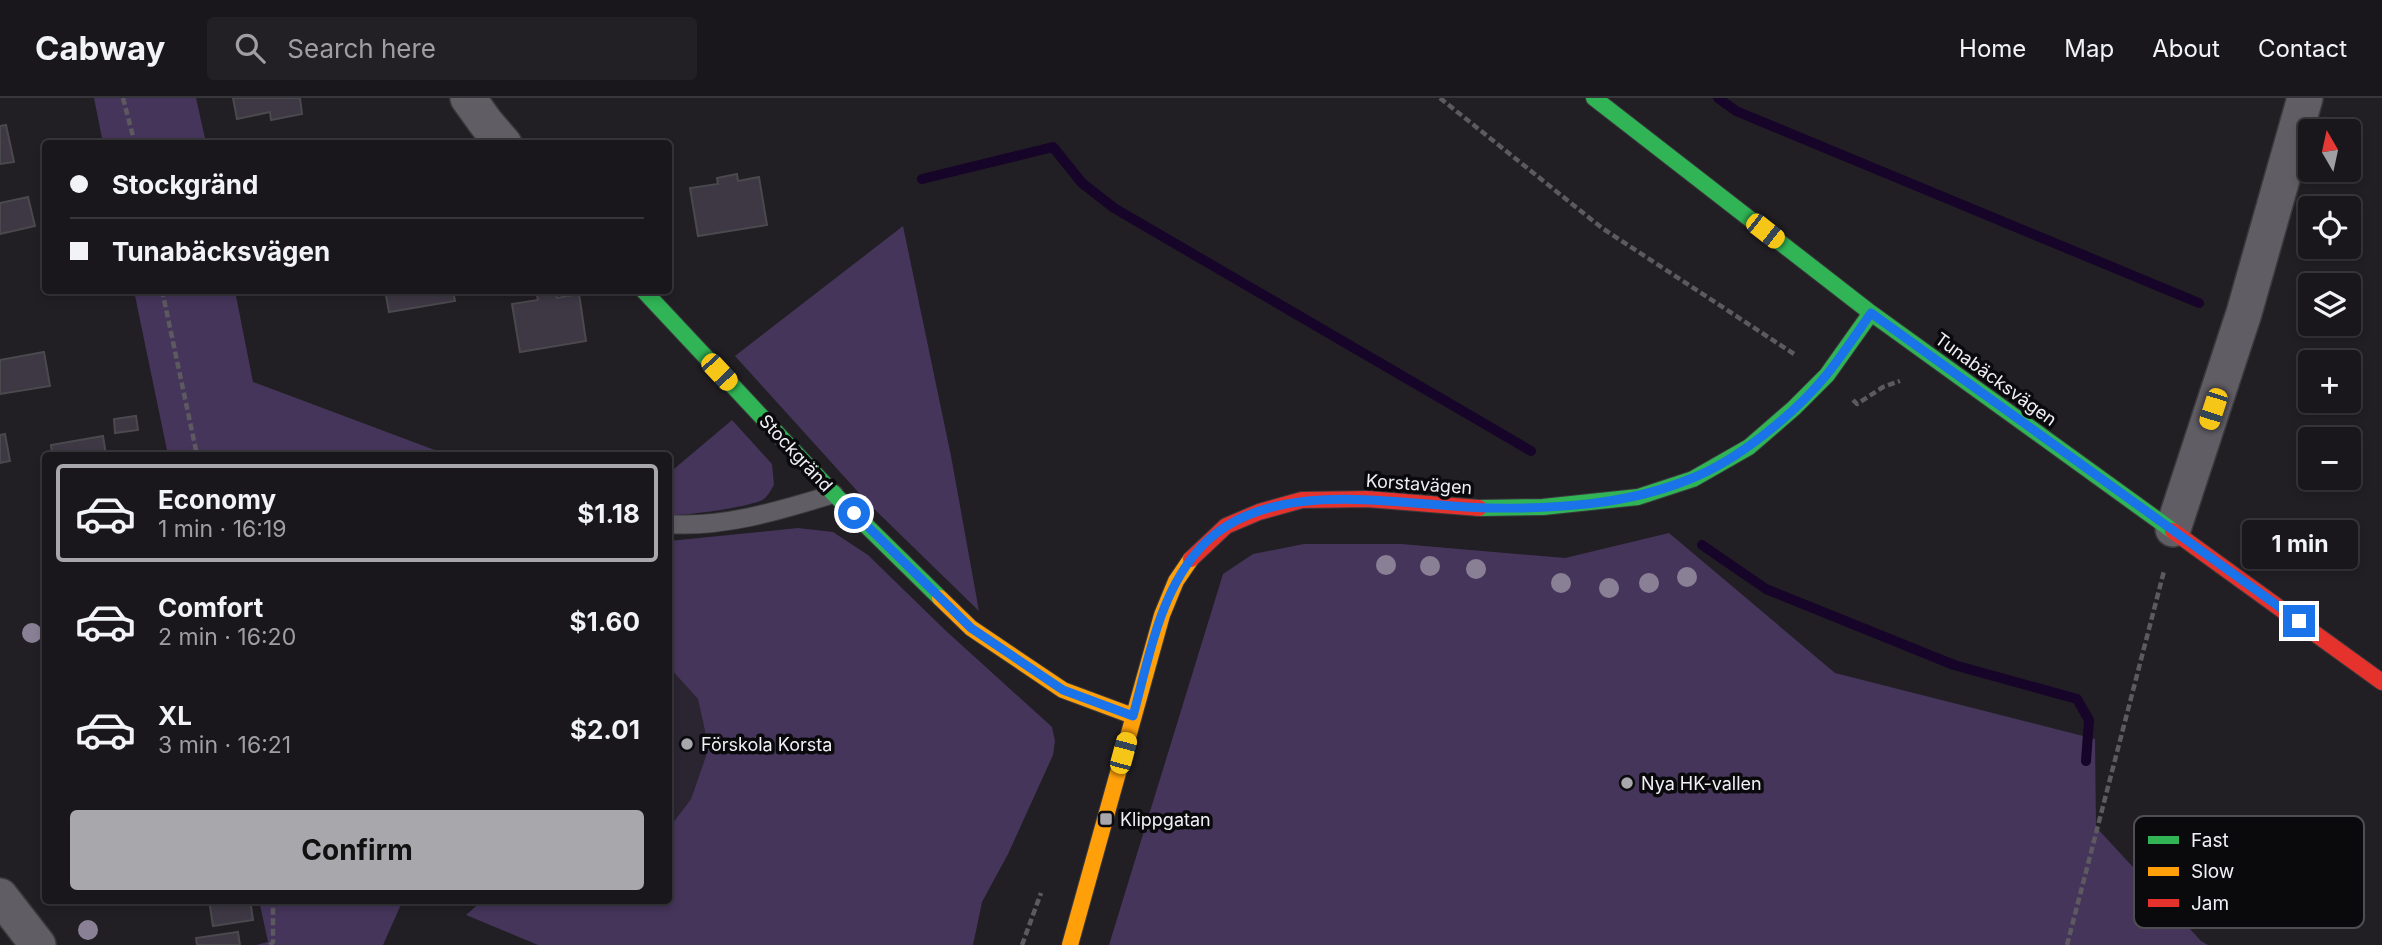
<!DOCTYPE html>
<meta charset="utf-8">
<style>
body{margin:0;font-family:Inter,sans-serif;background:#222024;color:#f1f3f6;height:100vh;display:flex;flex-direction:column;font-size:26px;white-space:nowrap}
*{box-sizing:border-box;margin:0}
p{font-size:23px;color:#9f9fa3}
.icon{flex:none;width:38px;height:38px;fill:none;stroke:currentColor;stroke-width:2;stroke-linecap:round;stroke-linejoin:round}
.map{position:relative;flex:1;overflow:hidden}
.panel{position:absolute;left:42px;top:354px;width:630px;height:452px;display:flex;flex-direction:column;background:#19171b;border-radius:7px;box-shadow:0 4px 10px #0003,0 0 0 2px #37363a}
.panel>*{flex:none}
.top-card{position:absolute;left:42px;top:42px;width:630px;height:154px;border-radius:7px;box-shadow:0 4px 10px #0003,0 0 0 2px #37363a;display:grid;align-content:center;height:154px;padding:0 28px;background:#19171b}
.needle{width:46px;rotate:351deg}
.fabs{position:absolute;left:2298px;top:21px;display:grid;gap:14px}
.fabs a{display:grid;place-items:center;width:63px;height:63px;border-radius:7px;background:#19171b;box-shadow:0 4px 10px #0003,0 0 0 2px #37363a;font-size:35px}
.end{position:absolute;width:32px;height:32px;margin:-16px;border:9px solid #1a73e8;background:#fff;box-shadow:0 0 0 4px #fff}
.from{border-radius:50%}
.bubble{position:absolute;height:49px;border-radius:7px;background:#19171b;box-shadow:0 4px 10px #0003,0 0 0 2px #37363a;font-size:23px;font-weight:700;line-height:49px;text-align:center}
.car{position:absolute;width:21px;height:42px;margin:-21px -10px;border-radius:9px;box-shadow:0 0 5px 2px #0007;background:linear-gradient(#f5c518 24%,#345 0 40%,#f5c518 0 76%,#345 0 86%,#f5c518 0)}
.top-card b{display:flex;align-items:center;gap:24px;height:66px;font-size:26px}
.top-card b+b{border-top:2px solid #37363a}
.top-card i{width:18px;height:18px;background:#f1f3f6}
ul{padding:12px 0 0;list-style:none}
li{display:flex;align-items:center;gap:21px;height:98px;margin:0 14px 10px;padding:0 14px;border:4px solid transparent;border-radius:7px}
li div{flex:1}
li b{display:block;font-size:26px}
li em{font-style:normal;font-weight:700}
li.on{border-color:#a8a7ab}
li>.icon{width:63px;height:63px;stroke-width:1.5}
.primary-button{display:flex;gap:14px;margin-top:auto;padding:14px 28px}
.primary-button a{flex:1;height:80px;border-radius:7px;background:#a8a7ab;color:#111;font-size:28px;font-weight:700;line-height:80px;text-align:center}
header{display:flex;align-items:center;gap:42px;box-sizing:border-box;height:98px;padding:0 35px;background:#19171b;border-bottom:2px solid #37363a}
header strong{font-size:33px}
nav{display:flex;gap:38px;margin-inline-start:auto;font-size:24px}
.search{width:490px;height:63px;background:#222024;display:flex;align-items:center;gap:18px;box-sizing:border-box;padding:0 24px;border-radius:7px;color:#9f9fa3;font-size:26px}
.map>svg:first-child{display:block}
</style>
<header>
<strong>Cabway</strong>
<div class="search"><svg class="icon" aria-label="search" viewBox="0 0 24 24"><circle cx="10" cy="10" r="6"/><path d="M15 15l6 6"/></svg>Search here</div>
<nav><a>Home</a><a>Map</a><a>About</a><a>Contact</a></nav>
</header>
<div class="map">
<svg width="2382" height="847" viewBox="0 0 2382 847">
<rect width="100%" height="100%" fill="#211f24"/>
<path fill="#2a2530" d="M669 569 698 601 705 633 706 658 691 701 669 730Z"/>
<path fill="#45355a" d="M94 0H196L206 45H103Z
M903 128 951 358 979 513 868 405 735 258Z
M134 193H235L253 284 448 357H168Z
M732 322 772 366 774 387C772 390 768 398 764 401 752 409 684 418 669 417L668 376Z
M798 430 833 434 868 457 945 532 1052 629 1055 643 1053 657 1008 756 982 804 973 847H538L466 817 483 802H668L669 730 691 701 706 658 705 633 698 601 669 569V443Z
M1669 435 1835 575 2095 641 2096 729 2201 843 2208 847H1109L1223 476 1253 456 1304 446H1401L1565 460Z
M259 802H403L383 847H256L268 844Z"/>
<g fill="none" stroke-linecap="round" stroke-linejoin="round">
<path stroke="#170429" stroke-width="10" d="M1718 0 1736 13 2199 205
M922 81 1053 49 1082 85 1114 110 1531 353
M1702 447 1766 491 1954 567 2077 601 2089 622 2086 663"/>
</g>
<path fill="#3d3844" stroke="#4a494d" stroke-width="2" d="M233 0H300L302 16 271 22 270 14 237 21Z
M6 27 14 64 0 66V28Z
M737 76 738 83 759 79 767 127 698 138 690 90 718 86 717 80Z
M28 99 35 128 0 136V105Z
M385 192H453L455 203 389 214Z
M556 193 557 200 579 196 586 243 520 254 512 206 538 202 537 197Z
M44 254 50 288 0 296V262Z
M136 318 138 332 115 335 114 321Z
M5 336 10 363 0 365V337Z
M103 338 106 357H52L51 347Z
M209 802H250L253 822 213 828Z
M238 834 240 847H197L196 840Z"/>
<g fill="none" stroke-linecap="round" stroke-linejoin="round">
<defs>
<path id="lane" d="M668 426C725 430 781 412 834 396"/>
<path id="street" d="M468 0 486 25 504 46
M2173 431 2244 215 2305 0
M0 798 38 847"/>
<path id="fast" d="M1594 0 1871 215 2173 433
M643 192 834 396 940 500
M1479 410 1543 409 1638 399 1693 381 1749 349 1794 310 1827 277 1871 215"/>
<path id="slow" d="M940 500 971 530 1063 592 1133 618
M1070 847 1162 517 1176 483 1191 461"/>
<path id="jam" d="M2173 433 2382 584
M1191 461 1226 428 1259 414 1302 402 1367 401 1479 410"/>
</defs>
<use href="#lane" stroke="#3a393c" stroke-width="20"/>
<use href="#street" stroke="#3a393c" stroke-width="38"/>
<use href="#fast" stroke="#3a393c" stroke-width="18"/>
<use href="#slow" stroke="#3a393c" stroke-width="18"/>
<use href="#jam" stroke="#3a393c" stroke-width="18"/>
<path stroke="#5c5a60" stroke-width="4.5" stroke-dasharray="7 3.5" stroke-linecap="butt" d="M123 0 135 46
M1440 0 1602 130 1794 256
M162 192 197 357
M1853 302 1857 306 1883 289 1900 283
M270 847 273 844V802
M1022 847 1041 795
M2067 847 2164 473"/>
<use href="#lane" stroke="#615d65" stroke-width="18"/>
<use href="#street" stroke="#615d65" stroke-width="35"/>
<use href="#fast" stroke="#30b455" stroke-width="16"/>
<use href="#slow" stroke="#ff9f0a" stroke-width="16"/>
<use href="#jam" stroke="#e5322d" stroke-width="16"/>
</g>
<g fill="#8a8096">
<circle cx="1386" cy="467" r="10"/>
<circle cx="1430" cy="468" r="10"/>
<circle cx="1476" cy="471" r="10"/>
<circle cx="1687" cy="479" r="10"/>
<circle cx="1561" cy="485" r="10"/>
<circle cx="1649" cy="485" r="10"/>
<circle cx="1609" cy="490" r="10"/>
<circle cx="32" cy="535" r="10"/>
<circle cx="88" cy="832" r="10"/>
</g>
<g fill="none" stroke-linecap="round" stroke-linejoin="round">
<path stroke="#1a73e8" stroke-width="9" d="M854 415 971 530 1063 592 1133 618C1148 564 1158 501 1195 456 1261 374 1397 408 1487 410 1555 411 1627 407 1690 381 1737 363 1796 315 1828 275 1843 256 1857 235 1871 215L2299 523"/>
</g>
<g fill="#a8a7ab" stroke="#0a090c" stroke-width="2.5">
<circle cx="687" cy="646" r="7"/>
<circle cx="1627" cy="685" r="7"/>
<rect x="1099" y="714" width="14" height="14" rx="3.5"/>
</g>
<g text-anchor="middle" dominant-baseline="central" stroke-width="7" stroke-linejoin="round" paint-order="stroke">
<g font-size="18" fill="#f1f0f4" stroke="#0a090c">
<text transform="translate(1996 281) rotate(36)">Tunabäcksvägen</text>
<text transform="translate(796 355) rotate(47)">Stockgränd</text>
<text transform="translate(1419 386) rotate(4)">Korstavägen</text>
</g>
<g font-size="18" fill="#f1f0f4" stroke="#0a090c" text-anchor="start">
<text x="701" y="646">Förskola Korsta</text>
<text x="1641" y="685">Nya HK-vallen</text>
<text x="1120" y="721">Klippgatan</text>
</g>
</g>
<rect x="2134" y="718" width="230" height="112" rx="10" fill="#0a090c" stroke="#4f4e52" stroke-width="2"/>
<rect x="2148" y="738" width="31" height="8" fill="#30b455"/>
<rect x="2148" y="769" width="31" height="9" fill="#ff9f0a"/>
<rect x="2148" y="801" width="31" height="8" fill="#e5322d"/>
<g font-size="19" fill="#f1f0f4">
<text x="2191" y="749">Fast</text>
<text x="2191" y="780">Slow</text>
<text x="2191" y="812">Jam</text>
</g>
</svg>
<div class="fabs">
<a><svg class="needle" viewBox="-14 -14 28 28"><path d="M0-13l5 13h-10z" fill="#e53935"/><path d="M0 13l5-13h-10z" fill="#9f9fa3"/></svg></a>
<a><svg class="icon" aria-label="locate" viewBox="0 0 24 24"><circle cx="12" cy="12" r="6"/><path d="M12 2v4M12 18v4M2 12h4M18 12h4"/></svg></a>
<a><svg class="icon" aria-label="layers" viewBox="0 0 24 24"><path d="M12 4l9 5-9 5-9-5zM3 14l9 5 9-5"/></svg></a>
<a>+</a>
<a>−</a>
</div>
<i class="end from" style="left:854px;top:415px"></i>
<i class="end" style="left:2299px;top:523px"></i>
<div class="bubble" style="left:2242px;top:422px;width:116px">1 min</div>
<i class="car" style="left:1765px;top:133px;rotate:128deg"></i>
<i class="car" style="left:719px;top:274px;rotate:137deg"></i>
<i class="car" style="left:2213px;top:311px;rotate:198deg"></i>
<i class="car" style="left:1123px;top:655px;rotate:15deg"></i>
<div class="top-card">
<b><i class="from"></i>Stockgränd</b>
<b><i></i>Tunabäcksvägen</b>
</div>
<section class="panel">
<ul>
<li class="on"><svg class="icon" aria-label="car" viewBox="0 0 24 24"><path d="M5 17H2v-5l4-1 3-4h7l3 4 3 1v5h-3M9 17h6M6 11h13"/><circle cx="7" cy="17" r="2"/><circle cx="17" cy="17" r="2"/></svg><div><b>Economy</b><p>1 min · 16:19</p></div><em>$1.18</em></li>
<li><svg class="icon" aria-label="car" viewBox="0 0 24 24"><path d="M5 17H2v-5l4-1 3-4h7l3 4 3 1v5h-3M9 17h6M6 11h13"/><circle cx="7" cy="17" r="2"/><circle cx="17" cy="17" r="2"/></svg><div><b>Comfort</b><p>2 min · 16:20</p></div><em>$1.60</em></li>
<li><svg class="icon" aria-label="car" viewBox="0 0 24 24"><path d="M5 17H2v-5l4-1 3-4h7l3 4 3 1v5h-3M9 17h6M6 11h13"/><circle cx="7" cy="17" r="2"/><circle cx="17" cy="17" r="2"/></svg><div><b>XL</b><p>3 min · 16:21</p></div><em>$2.01</em></li>
</ul>
<div class="primary-button"><a>Confirm</a></div>
</section>
</div>
